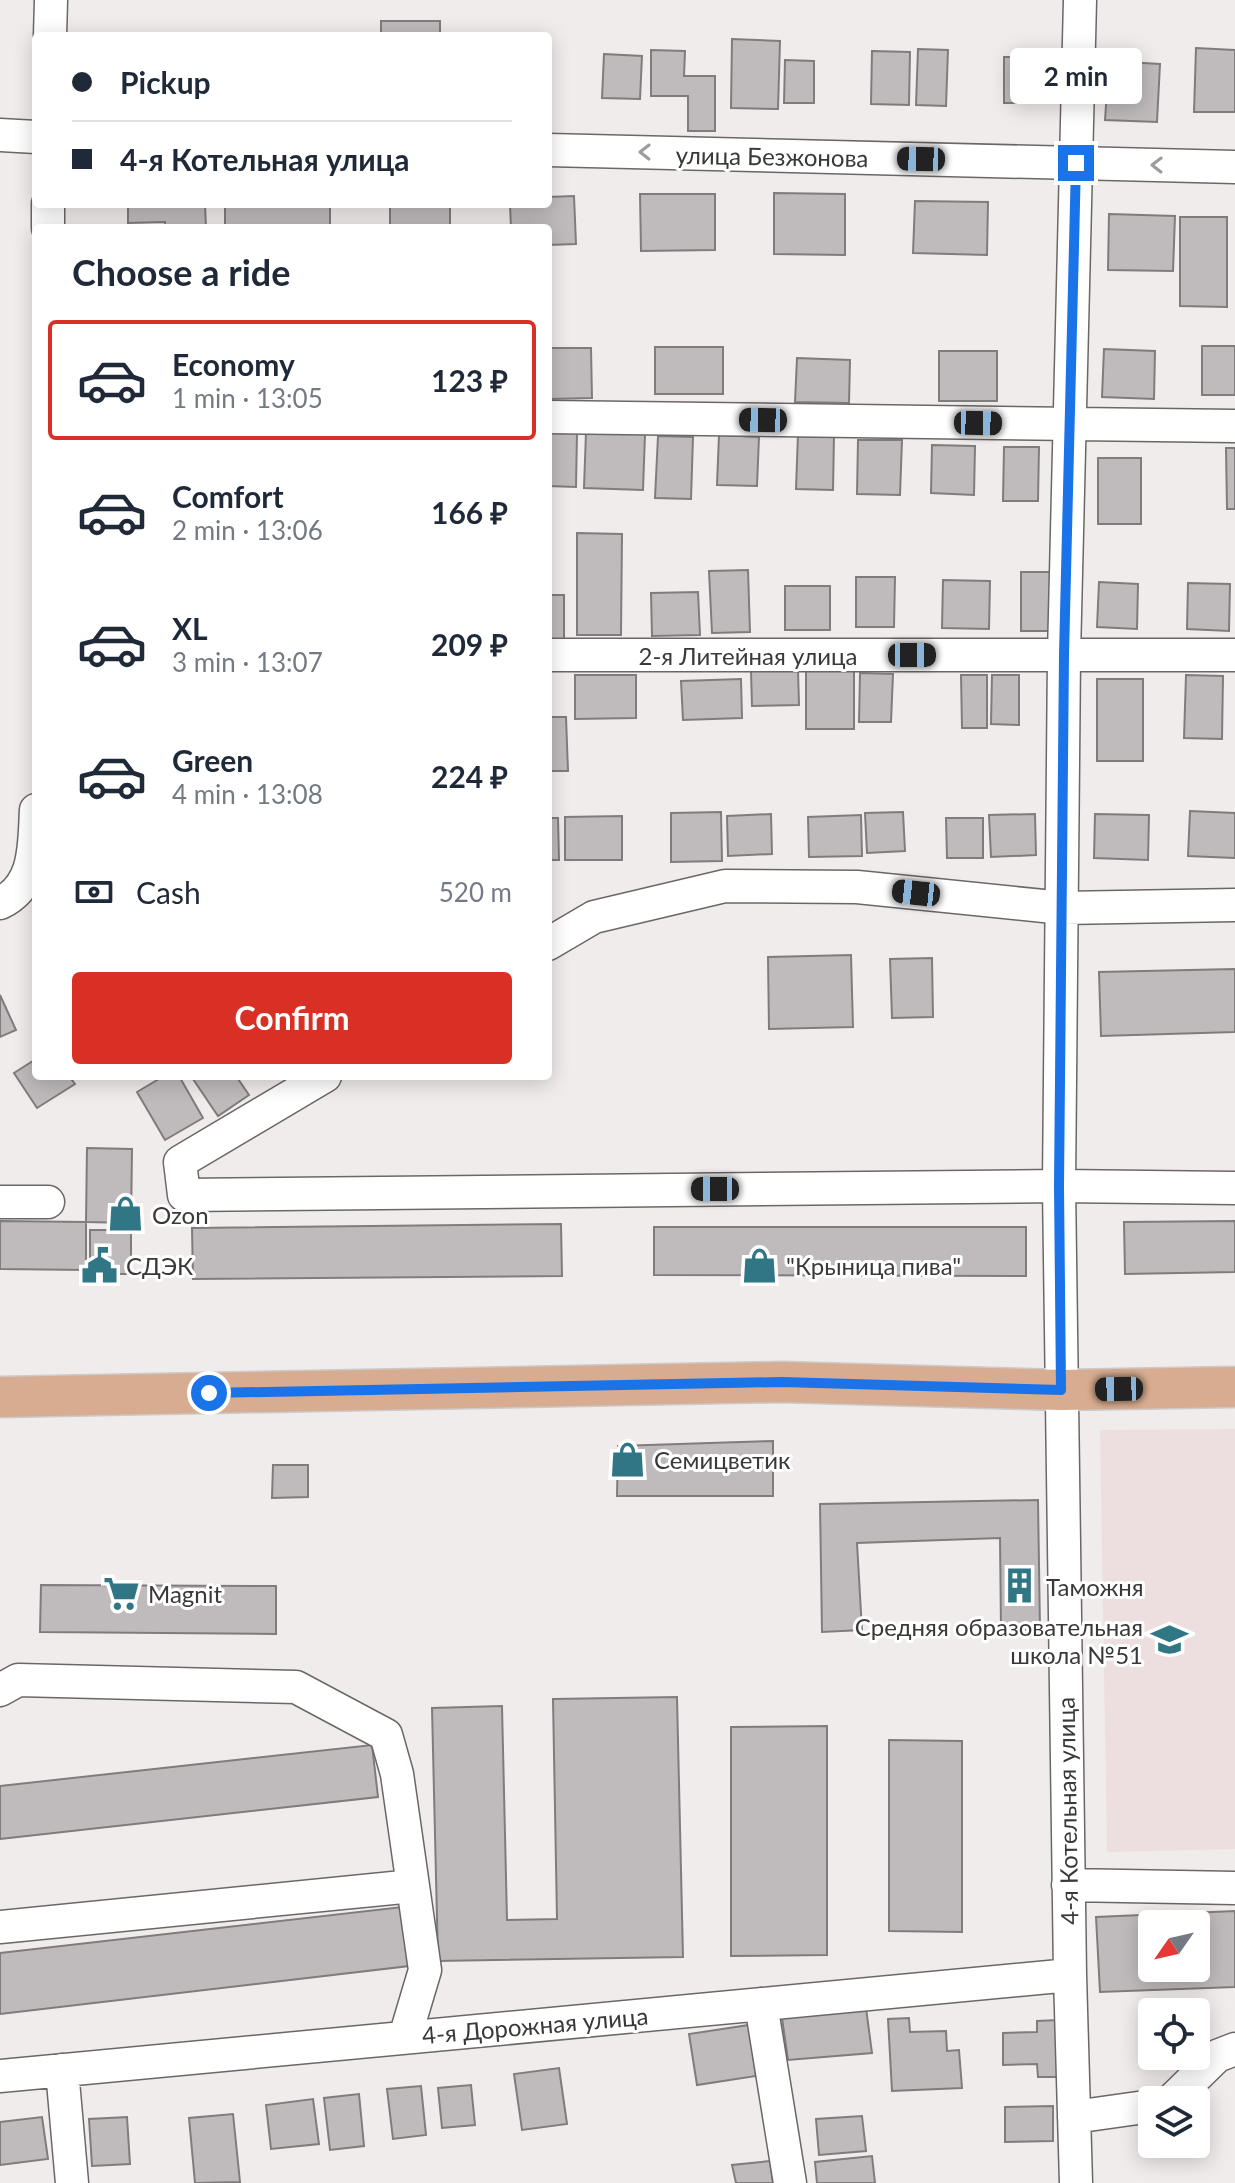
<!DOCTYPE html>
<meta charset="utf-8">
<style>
body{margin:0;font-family:Lato,sans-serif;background:#f6f6f7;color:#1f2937;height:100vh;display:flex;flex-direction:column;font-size:30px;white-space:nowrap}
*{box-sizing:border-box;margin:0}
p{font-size:26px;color:#747a83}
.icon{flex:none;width:44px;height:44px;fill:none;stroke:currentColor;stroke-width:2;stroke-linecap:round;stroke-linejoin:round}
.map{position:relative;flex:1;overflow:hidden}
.side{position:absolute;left:32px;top:224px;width:520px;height:856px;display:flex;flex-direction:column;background:#fff;border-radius:8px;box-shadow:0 4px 20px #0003}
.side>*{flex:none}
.guide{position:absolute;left:32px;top:32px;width:520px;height:176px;border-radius:8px;box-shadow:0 4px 20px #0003;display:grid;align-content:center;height:176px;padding:0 40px;background:#fff}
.needle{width:52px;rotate:236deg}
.controls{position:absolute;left:1138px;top:1910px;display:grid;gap:16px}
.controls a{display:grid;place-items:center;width:72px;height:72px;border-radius:8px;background:#fff;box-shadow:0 4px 20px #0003;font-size:40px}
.end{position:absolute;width:36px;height:36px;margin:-18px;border:10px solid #1a73e8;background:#fff;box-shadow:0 0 0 4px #fff}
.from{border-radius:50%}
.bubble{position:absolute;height:56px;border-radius:8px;background:#fff;box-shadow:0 4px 20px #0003;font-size:26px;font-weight:700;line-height:56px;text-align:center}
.car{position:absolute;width:24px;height:48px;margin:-24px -12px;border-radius:10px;box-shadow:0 0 6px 2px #0007;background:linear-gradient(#222 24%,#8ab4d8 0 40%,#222 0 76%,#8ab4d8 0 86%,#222 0)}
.guide b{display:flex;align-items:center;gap:28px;height:76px;font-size:30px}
.guide b+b{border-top:2px solid #e0e1e3}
.guide i{width:20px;height:20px;background:#1f2937}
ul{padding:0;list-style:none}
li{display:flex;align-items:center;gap:24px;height:120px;margin:0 16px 12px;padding:0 24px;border:4px solid transparent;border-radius:8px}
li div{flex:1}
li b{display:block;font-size:30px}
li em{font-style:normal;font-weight:700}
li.active{border-color:#d93025}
li>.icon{width:72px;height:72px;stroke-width:1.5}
h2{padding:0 40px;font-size:36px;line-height:96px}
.pay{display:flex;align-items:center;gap:20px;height:88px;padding:0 40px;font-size:30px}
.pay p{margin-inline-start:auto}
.button{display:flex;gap:16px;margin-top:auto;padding:16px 40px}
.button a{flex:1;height:92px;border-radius:8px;background:#d93025;color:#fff;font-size:32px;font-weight:700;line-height:92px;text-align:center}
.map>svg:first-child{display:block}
</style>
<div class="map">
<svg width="1235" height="2183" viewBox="0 0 1235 2183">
<rect width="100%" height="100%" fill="#f1ecec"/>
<path fill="#eddfdf" d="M1235 1429V1849L1107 1852 1100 1430Z"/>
<path fill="#bfbbbd" stroke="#807c7e" stroke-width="2" fill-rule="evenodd" d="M381 21H440V36H381Z
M732 39 780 41 778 109 731 108Z
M1196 48 1235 50V112H1194Z
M918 49 948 50 946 106 916 105Z
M651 50 685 51 684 76H715V131H688V96H651Z
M872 51 910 52 909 105 871 104Z
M604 54 642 56 640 99 602 98Z
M1004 57H1043L1044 103H1004Z
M785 60 814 61V103H784Z
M1109 61 1160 64 1157 122 1105 120Z
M774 193 845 194V255L774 254Z
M640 194H715V250L641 251Z
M574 196 576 244 548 245V228H511L510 204H548V197Z
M915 201 988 202 987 255 913 253Z
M128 204H205L206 228H165V222L128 223Z
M225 204H330V228H225Z
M390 206H450V228H390Z
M1109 214 1175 216 1173 271 1108 270Z
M1180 217H1227V307L1180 306Z
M1202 346H1235V395H1202Z
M655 347H723V394H655Z
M548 348H591L592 398 548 399Z
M1104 349 1155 351 1154 399 1102 397Z
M939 351H997V401H939Z
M797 358 850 360 849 403 795 402Z
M548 432 577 433 576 487 548 486Z
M586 432 645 434 643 490 584 488Z
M798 434 834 435 833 490 796 489Z
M719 435 759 437 757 486 717 485Z
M658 436 693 437 691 499 655 498Z
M858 440H902L900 495 857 494Z
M932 445 975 446 974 495 931 493Z
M1004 447H1039L1038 501H1003Z
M1226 448H1235V509H1227Z
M1098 458H1141V524H1098Z
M577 533 622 534 621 635H577Z
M748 570 750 632 712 633 709 571Z
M1021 572H1052V631H1021Z
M856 577H895L894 627H856Z
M943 580 990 581 989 629 942 628Z
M1099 582 1138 584 1137 629 1097 627Z
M1188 583 1230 584 1229 631 1187 629Z
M785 586H830V630H785Z
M698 592 700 635 652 636 651 593Z
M548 595H564V640H548Z
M854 668V729H806V669Z
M798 670 799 705 752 706 751 671Z
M860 673 893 674 891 722H859Z
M575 675H636V718L575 719Z
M961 675H987V728H962Z
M992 675H1019V725L991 724Z
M1186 675 1223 676 1222 739 1184 738Z
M741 679 742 718 683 720 681 681Z
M1097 679H1143V761H1097Z
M548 717H566L568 771H548Z
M1190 811 1235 813V858L1188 856Z
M721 812 722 861 671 862V813Z
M903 812 905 851 867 853 865 813Z
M771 814 772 854 728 856 727 816Z
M1035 814 1036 855 991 857 989 815Z
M1095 814 1149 815 1148 860 1094 858Z
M861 815 862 856 809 857 808 817Z
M622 816V860H565V817Z
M548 818H558L559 860H548Z
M946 818H983V858H947Z
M851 955 853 1027 769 1029 768 957Z
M932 958 933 1017 892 1018 890 959Z
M1235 969V1032L1101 1036 1099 972Z
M0 995 16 1030 0 1037Z
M36 1059V1076H69L75 1084 37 1108 14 1073Z
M164 1076H179L203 1118 165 1140 137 1092Z
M191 1076H236L249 1095 218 1116Z
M87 1148 132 1149 131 1223 86 1222Z
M0 1221 86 1222V1270L0 1269Z
M1235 1221V1272L1125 1274 1124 1222Z
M561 1224 562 1276 193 1279 192 1228Z
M654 1227H1026V1276L654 1275Z
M90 1230H131V1274H90Z
M773 1441V1496H617L618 1446Z
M273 1465H308V1497L272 1498Z
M1038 1500 1040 1630 1001 1629 1000 1538 857 1543 862 1630 822 1632 820 1504Z
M41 1585 276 1586V1634L40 1632Z
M677 1697 683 1957 438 1961 432 1708 502 1706 507 1920 557 1919 553 1699Z
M827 1726V1955L731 1956V1727Z
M889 1740 962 1741V1932L889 1931Z
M372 1745 378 1797 0 1839V1786Z
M402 1907 409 1966 0 2014V1953Z
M1235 1911V1987L1100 1992 1096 1917ZM1152 1924H1196V1968H1152Z
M866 2008 872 2053 788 2060 782 2018Z
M909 2018 910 2032 946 2031 947 2051 959 2050 962 2088 892 2091 888 2019Z
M1059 2020 1060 2077H1038L1037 2064 1003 2065V2033L1037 2032V2021Z
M749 2025 756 2076 697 2085 689 2034Z
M559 2068 567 2124 522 2130 514 2074Z
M471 2085 475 2125 442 2128 438 2088Z
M421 2086 426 2135 393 2139 387 2089Z
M359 2094 364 2146 330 2150 324 2098Z
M313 2099 319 2144 271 2149 266 2105Z
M1053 2106V2141L1005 2142V2107Z
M233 2114 240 2182 195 2183 189 2118Z
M862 2116 866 2151 819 2155 816 2119Z
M42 2117 48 2159 0 2165V2122Z
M127 2117 130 2164 92 2166 89 2119Z
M872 2156 875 2183H817L815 2162Z
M770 2161 773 2183H736L732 2165Z"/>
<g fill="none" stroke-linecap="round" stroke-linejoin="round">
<defs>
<path id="minor" d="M50 36 51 0
M0 135 36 137
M548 150 1235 167
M48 228V204
M548 417 1235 426
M548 655H1235
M0 903C37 886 34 844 36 810
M548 944 594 917 725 886 857 887 1063 908 1235 905
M325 1076 180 1162 184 1195 1059 1186 1235 1188
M0 1202H48
M0 1690 18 1680 296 1687 386 1735 397 1774 425 1970 405 2037
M1068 1885 1235 1888
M0 1927 413 1886
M761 2004 790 2183
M62 2070 72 2183
M0 2076 1070 1975
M1172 2100 1217 2056 1235 2049
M1074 2117 1152 2106
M1076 2183 1070 1975 1059 1186 1064 655 1080 0"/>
<path id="major" d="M0 1397 782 1382 1061 1390 1235 1387"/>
</defs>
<use href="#minor" stroke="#6c6767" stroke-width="35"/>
<use href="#major" stroke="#cccbcb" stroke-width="43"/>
<use href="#minor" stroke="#fff" stroke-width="32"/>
<use href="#major" stroke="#d8ac90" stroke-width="40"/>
</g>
<defs><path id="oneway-chevron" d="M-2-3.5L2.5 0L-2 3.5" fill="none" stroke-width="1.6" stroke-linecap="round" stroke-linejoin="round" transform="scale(2)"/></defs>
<g stroke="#9c9c9c">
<use href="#oneway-chevron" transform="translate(645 152) rotate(-179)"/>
<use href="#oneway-chevron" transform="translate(1157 165) rotate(-179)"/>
</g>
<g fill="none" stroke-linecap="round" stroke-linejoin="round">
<path stroke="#1a73e8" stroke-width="10" d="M209 1393 782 1382 1061 1390 1059 1186 1064 655 1076 163"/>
</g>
<defs>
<symbol id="shop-bare" viewBox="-9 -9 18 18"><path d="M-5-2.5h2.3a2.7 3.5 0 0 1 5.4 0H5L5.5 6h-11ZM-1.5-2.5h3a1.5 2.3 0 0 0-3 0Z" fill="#317685" stroke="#fff" stroke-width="2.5" paint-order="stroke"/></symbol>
<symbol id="civic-bare" viewBox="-9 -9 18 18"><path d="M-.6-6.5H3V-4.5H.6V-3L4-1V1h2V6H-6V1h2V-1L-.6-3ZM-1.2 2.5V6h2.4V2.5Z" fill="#317685" stroke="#fff" stroke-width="2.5" paint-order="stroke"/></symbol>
<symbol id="building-bare" viewBox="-9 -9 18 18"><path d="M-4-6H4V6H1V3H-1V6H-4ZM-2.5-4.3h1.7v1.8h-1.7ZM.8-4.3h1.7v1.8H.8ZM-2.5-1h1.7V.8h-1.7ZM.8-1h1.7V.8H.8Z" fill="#317685" stroke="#fff" stroke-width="2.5" paint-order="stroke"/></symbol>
<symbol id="supermarket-bare" viewBox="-9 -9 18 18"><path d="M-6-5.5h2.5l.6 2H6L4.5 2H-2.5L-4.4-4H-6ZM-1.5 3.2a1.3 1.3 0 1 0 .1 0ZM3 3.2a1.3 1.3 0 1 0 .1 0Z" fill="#317685" stroke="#fff" stroke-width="2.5" paint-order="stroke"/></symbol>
<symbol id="school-bare" viewBox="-9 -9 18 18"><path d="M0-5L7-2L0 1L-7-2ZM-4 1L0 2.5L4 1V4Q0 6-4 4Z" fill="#317685" stroke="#fff" stroke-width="2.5" paint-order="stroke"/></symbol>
</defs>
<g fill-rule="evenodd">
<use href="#shop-bare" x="100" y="1188" width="51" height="51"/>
<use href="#civic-bare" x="74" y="1240" width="51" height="51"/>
<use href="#shop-bare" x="734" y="1240" width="51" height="51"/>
<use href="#shop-bare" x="602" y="1434" width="51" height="51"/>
<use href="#building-bare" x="994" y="1560" width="51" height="51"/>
<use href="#supermarket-bare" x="96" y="1568" width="51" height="51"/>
<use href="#school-bare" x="1144" y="1614" width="51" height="51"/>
</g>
<g text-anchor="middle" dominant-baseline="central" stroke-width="6" stroke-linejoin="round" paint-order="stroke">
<g font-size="24" fill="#3a3838" stroke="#fff">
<text transform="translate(772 156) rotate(1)">улица Безжонова</text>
<text x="748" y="655">2-я Литейная улица</text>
<text transform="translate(1067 1811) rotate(-91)">4-я Котельная улица</text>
<text transform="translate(535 2025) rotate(-5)">4-я Дорожная улица</text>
</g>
<g font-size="24" fill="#3a3838" stroke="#fff" text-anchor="start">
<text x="152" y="1214">Ozon</text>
<text x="126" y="1265">СДЭК</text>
<text x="786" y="1265">"Крыница пива"</text>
<text x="654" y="1459">Семицветик</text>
<text x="1046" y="1586">Таможня</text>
<text x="148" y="1593">Magnit</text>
<text x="1143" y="1626" text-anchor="end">Средняя образовательная<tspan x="1143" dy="28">школа №51</tspan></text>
</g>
</g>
</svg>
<div class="controls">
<a><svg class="needle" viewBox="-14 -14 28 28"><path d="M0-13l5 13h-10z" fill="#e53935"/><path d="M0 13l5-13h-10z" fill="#747a83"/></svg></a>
<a><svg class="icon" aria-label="locate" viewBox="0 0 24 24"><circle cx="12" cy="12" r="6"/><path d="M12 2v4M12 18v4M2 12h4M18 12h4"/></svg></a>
<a><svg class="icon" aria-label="layers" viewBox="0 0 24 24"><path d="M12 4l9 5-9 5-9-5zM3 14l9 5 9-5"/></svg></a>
</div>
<i class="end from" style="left:209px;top:1393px"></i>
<i class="end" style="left:1076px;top:163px"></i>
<div class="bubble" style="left:1010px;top:48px;width:132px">2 min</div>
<i class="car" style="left:921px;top:159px;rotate:271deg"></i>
<i class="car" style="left:763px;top:420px;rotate:271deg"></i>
<i class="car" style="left:978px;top:423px;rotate:91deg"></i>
<i class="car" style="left:912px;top:655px;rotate:90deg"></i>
<i class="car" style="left:916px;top:893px;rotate:276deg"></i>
<i class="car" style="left:715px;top:1189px;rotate:270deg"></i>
<i class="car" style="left:1119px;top:1389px;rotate:269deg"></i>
<div class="guide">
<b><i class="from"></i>Pickup</b>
<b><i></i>4-я Котельная улица</b>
</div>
<section class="side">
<h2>Choose a ride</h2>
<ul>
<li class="active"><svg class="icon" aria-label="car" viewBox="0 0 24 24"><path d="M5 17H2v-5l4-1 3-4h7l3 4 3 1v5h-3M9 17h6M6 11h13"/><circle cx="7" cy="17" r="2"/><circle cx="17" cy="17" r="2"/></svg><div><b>Economy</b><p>1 min · 13:05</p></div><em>123 ₽</em></li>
<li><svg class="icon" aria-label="car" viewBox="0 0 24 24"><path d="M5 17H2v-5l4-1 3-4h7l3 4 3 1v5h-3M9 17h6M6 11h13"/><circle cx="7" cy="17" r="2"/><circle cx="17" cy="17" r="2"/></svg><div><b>Comfort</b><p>2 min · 13:06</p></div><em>166 ₽</em></li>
<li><svg class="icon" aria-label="car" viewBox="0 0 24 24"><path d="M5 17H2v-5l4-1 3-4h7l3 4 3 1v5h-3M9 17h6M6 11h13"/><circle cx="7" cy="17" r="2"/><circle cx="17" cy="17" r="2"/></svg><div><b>XL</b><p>3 min · 13:07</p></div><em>209 ₽</em></li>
<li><svg class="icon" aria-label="car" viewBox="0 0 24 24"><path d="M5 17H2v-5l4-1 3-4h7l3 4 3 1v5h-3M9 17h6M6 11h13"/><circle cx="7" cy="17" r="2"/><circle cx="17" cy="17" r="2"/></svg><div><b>Green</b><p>4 min · 13:08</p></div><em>224 ₽</em></li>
</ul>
<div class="pay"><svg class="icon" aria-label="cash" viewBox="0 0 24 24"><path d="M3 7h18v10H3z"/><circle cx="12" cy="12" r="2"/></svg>Cash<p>520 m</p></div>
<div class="button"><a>Confirm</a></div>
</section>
</div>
